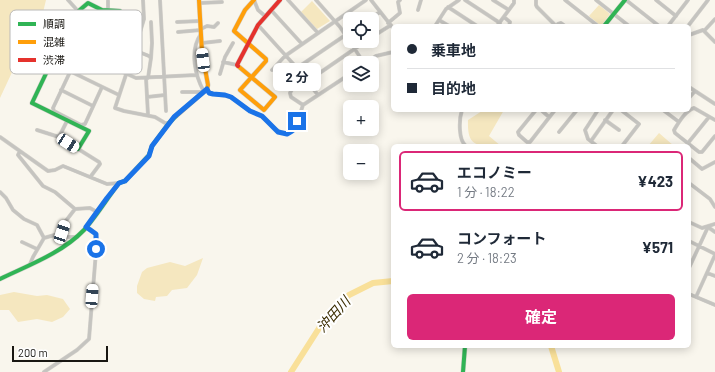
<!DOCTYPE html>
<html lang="ja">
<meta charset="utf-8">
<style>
body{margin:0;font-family:Barlow,"Noto Sans JP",sans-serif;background:#f2f2f3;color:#1f2937;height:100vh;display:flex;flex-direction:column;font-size:15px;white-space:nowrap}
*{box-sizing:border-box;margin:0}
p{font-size:13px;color:#747a83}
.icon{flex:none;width:22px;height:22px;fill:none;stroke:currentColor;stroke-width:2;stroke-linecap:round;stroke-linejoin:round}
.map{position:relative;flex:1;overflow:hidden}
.drawer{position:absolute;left:391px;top:144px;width:300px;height:204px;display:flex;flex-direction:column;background:#fff;border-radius:6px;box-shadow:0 2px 10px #0003}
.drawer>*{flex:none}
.top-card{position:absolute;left:391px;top:24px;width:300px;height:88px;border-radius:6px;box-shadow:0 2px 10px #0003;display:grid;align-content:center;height:88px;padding:0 16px;background:#fff}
.tools{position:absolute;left:343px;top:12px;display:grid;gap:8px}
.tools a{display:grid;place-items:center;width:36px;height:36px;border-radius:6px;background:#fff;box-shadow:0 2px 10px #0003;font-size:20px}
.scale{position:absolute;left:12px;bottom:10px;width:96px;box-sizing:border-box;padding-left:4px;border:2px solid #191712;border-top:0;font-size:11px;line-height:14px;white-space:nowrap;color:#191712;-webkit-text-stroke:3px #fff;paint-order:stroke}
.end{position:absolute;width:18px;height:18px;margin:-9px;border:5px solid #1a73e8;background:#fff;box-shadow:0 0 0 2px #fff}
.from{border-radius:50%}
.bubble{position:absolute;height:28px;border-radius:6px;background:#fff;box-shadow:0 2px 10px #0003;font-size:13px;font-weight:700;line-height:28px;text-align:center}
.car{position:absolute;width:12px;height:24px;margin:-12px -6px;border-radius:5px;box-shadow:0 0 3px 1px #0007;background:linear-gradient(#fff 24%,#345 0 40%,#fff 0 76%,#345 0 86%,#fff 0)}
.top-card b{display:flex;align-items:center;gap:14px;height:38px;font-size:15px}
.top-card b+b{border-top:1px solid #e0e1e3}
.top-card i{width:10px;height:10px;background:#1f2937}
ul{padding:7px 0 0;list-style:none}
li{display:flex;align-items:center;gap:12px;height:60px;margin:0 8px 6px;padding:0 8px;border:2px solid transparent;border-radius:6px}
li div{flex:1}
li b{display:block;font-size:15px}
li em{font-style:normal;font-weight:700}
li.active{border-color:#db2777}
li>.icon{width:36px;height:36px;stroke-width:1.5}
.action{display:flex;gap:8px;margin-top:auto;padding:8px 16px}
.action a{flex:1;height:46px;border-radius:6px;background:#db2777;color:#fff;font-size:16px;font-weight:700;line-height:46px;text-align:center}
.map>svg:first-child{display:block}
</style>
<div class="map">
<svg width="715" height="372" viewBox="0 0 715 372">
<rect width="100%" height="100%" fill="#f9f6ed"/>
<path fill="#f5e7bf" d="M0 0H46L39 29 14 68 0 98Z
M312 1 330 21 317 29 301 12Z
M599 5 610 14 601 26 589 16Z
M492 110H504L489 136 501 146C477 146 467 148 468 120L482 111Z
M659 133 674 146H648Z
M203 258 197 275 187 288 172 290 167 296 156 297 155 301 144 299 137 293V286L142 272 147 268 170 262 185 266Z
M14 292 37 296 47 295 63 299 70 309 63 317 52 322 37 319 18 322 9 310H0V295Z"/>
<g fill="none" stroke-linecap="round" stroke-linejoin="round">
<path stroke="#f9e099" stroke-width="6" d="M551 346 559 372
M291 372 323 322 349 295 373 283 393 281"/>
<defs>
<path id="street" d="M68 0 78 11
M143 0 144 19 141 29 115 108 124 111 155 117 165 123H169
M160 0 166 111
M254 0 258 10 265 16
M288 0 318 33
M316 0 340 27 364 63
M371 0 393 28
M465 0 500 23
M493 0 509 10
M536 0V5L537 7 556 26
M565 0 598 26
M596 0 629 26
M626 0 659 26
M656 0 676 16
M200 3 222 2
M448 7 477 26
M271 10 302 44
M418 10 421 0
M108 11V1
M504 17 510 22 509 26
M369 19 380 12
M439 20 449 26
M151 22 152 43 151 58
M177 22 200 21
M67 23 133 54
M388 23 400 13 398 2 400 0
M258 25 297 68 318 95
M435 26 446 9 459 0
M497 26 514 3V0
M556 26 558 24 561 23 565 26
M668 26 688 0
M688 26 708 0
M201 29 207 26 214 27 218 23
M704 31 715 19
M178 32 201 30
M91 34 102 11
M201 34C189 51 195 75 204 92
M689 35 703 30 715 42
M372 37 391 25
M202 43 220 41
M60 44 136 78 196 75
M134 50 149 56 151 58 148 78
M51 62 119 95
M223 62 237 65
M366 63 376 56 393 52
M297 68 350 32
M272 70 285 56 366 0
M70 72 53 108 54 111 81 125 85 124 102 87
M220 74 225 57 233 43
M302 74 296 82 290 93 291 97 303 105
M146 78 148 115
M308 81 366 41
M689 87 715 104
M207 89C213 98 224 93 232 98 239 102 244 107 250 111 254 113 258 114 262 117 274 124 270 130 287 134L295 129 303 105 350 74
M61 90 93 106
M182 92H204
M147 97 165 95
M689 98 695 91
M462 110C459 119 458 140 466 146
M536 110 518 132 519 135 527 142H530L555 110
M541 110 549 117
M621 110 639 124 622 146
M663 110 679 122
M605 120 619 130
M715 120 694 108C685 111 679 122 674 130L675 133 699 152H702L715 136
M37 130 59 137 67 121
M559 132 577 110
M0 137 48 171 55 170 63 166 107 184 119 183
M59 137 99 162 100 164 91 176
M591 141 613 110
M688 143 709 117
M597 146 588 139 585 130 598 110
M20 151 18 155 43 186 55 192 75 209 90 208 97 212
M689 158 702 169 715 162
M689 183 710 199 715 207
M0 192 6 198 13 210 24 219 37 225 44 238 58 234 68 237H77
M689 222 702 228 715 224
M62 235 65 222 75 209
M689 241 715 254
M22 242 37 249
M30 264 33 257 44 238
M689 268 708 227 715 232
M707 273 715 276
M689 294 715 305
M696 297 715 255
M44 372 77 350 89 339 97 239C96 232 92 230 87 227"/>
<path id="fast" d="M604 26 625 0
M78 149 89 131 32 103 60 44 68 20 88 3 102 10 120 11 122 20 114 45
M0 279C29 265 62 253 84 230 96 217 108 197 119 183L125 181 149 155 152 146 169 123 176 116
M463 372 465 346"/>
<path id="slow" d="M238 66 275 97 264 110 240 90 266 61V59L234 31 245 10 254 0
M176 116 207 89 208 85 202 52 199 0"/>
<path id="jam" d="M238 66 237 65 258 25 280 0"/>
</defs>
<use href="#street" stroke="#d4d1cb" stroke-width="4"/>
<use href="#fast" stroke="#d4d1cb" stroke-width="5"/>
<use href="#slow" stroke="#d4d1cb" stroke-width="5"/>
<use href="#jam" stroke="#d4d1cb" stroke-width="5"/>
<use href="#street" stroke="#c5c4c0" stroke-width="3"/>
<use href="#fast" stroke="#30b455" stroke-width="4"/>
<use href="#slow" stroke="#ff9f0a" stroke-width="4"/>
<use href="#jam" stroke="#e5322d" stroke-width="4"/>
</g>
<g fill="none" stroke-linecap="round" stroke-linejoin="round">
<path stroke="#1a73e8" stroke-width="5" d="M96 249V234L86 227 107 198 119 183 125 181 149 156 152 146 174 117 207 89 209 93 213 94 225 95 231 97 250 111 262 116 278 132 287 134 292 131 295 129 297 121"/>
</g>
<g text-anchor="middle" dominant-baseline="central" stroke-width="4" stroke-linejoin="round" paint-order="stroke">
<g font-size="14" font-style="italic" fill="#3c2e02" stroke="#fff">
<text transform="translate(333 314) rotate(-48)">沖田川</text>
</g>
</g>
<rect x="10" y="10" width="132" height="64" rx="6" fill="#fff" stroke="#bab9b8" stroke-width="1"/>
<rect x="18" y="22" width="18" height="4" fill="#30b455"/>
<rect x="18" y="40" width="18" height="4" fill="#ff9f0a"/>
<rect x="18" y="58" width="18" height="4" fill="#e5322d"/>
<g font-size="11" fill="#191712">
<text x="43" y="28">順調</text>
<text x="43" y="46">混雑</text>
<text x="43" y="64">渋滞</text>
</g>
</svg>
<div class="tools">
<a><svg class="icon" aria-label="locate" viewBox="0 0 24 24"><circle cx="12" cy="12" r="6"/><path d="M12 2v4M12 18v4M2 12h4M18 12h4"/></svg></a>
<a><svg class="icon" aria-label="layers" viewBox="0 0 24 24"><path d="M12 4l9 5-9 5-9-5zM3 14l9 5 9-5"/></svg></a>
<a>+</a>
<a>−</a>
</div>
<div class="scale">200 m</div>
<i class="end from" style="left:96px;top:249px"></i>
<i class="end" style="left:297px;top:121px"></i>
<div class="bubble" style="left:273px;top:63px;width:48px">2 分</div>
<i class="car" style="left:203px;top:60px;rotate:353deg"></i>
<i class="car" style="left:68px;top:143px;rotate:123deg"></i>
<i class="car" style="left:62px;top:232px;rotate:18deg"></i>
<i class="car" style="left:92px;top:296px;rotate:4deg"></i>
<div class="top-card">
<b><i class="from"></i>乗車地</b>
<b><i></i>目的地</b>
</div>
<section class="drawer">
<ul>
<li class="active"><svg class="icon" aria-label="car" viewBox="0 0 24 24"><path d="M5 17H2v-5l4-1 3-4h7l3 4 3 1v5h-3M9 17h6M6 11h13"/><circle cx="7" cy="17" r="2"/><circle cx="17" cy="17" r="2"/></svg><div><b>エコノミー</b><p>1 分 · 18:22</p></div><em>¥423</em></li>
<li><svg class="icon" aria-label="car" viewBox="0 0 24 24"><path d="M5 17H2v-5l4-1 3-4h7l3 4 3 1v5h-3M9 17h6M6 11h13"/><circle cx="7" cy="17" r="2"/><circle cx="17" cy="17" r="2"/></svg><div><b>コンフォート</b><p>2 分 · 18:23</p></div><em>¥571</em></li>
</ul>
<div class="action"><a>確定</a></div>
</section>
</div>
